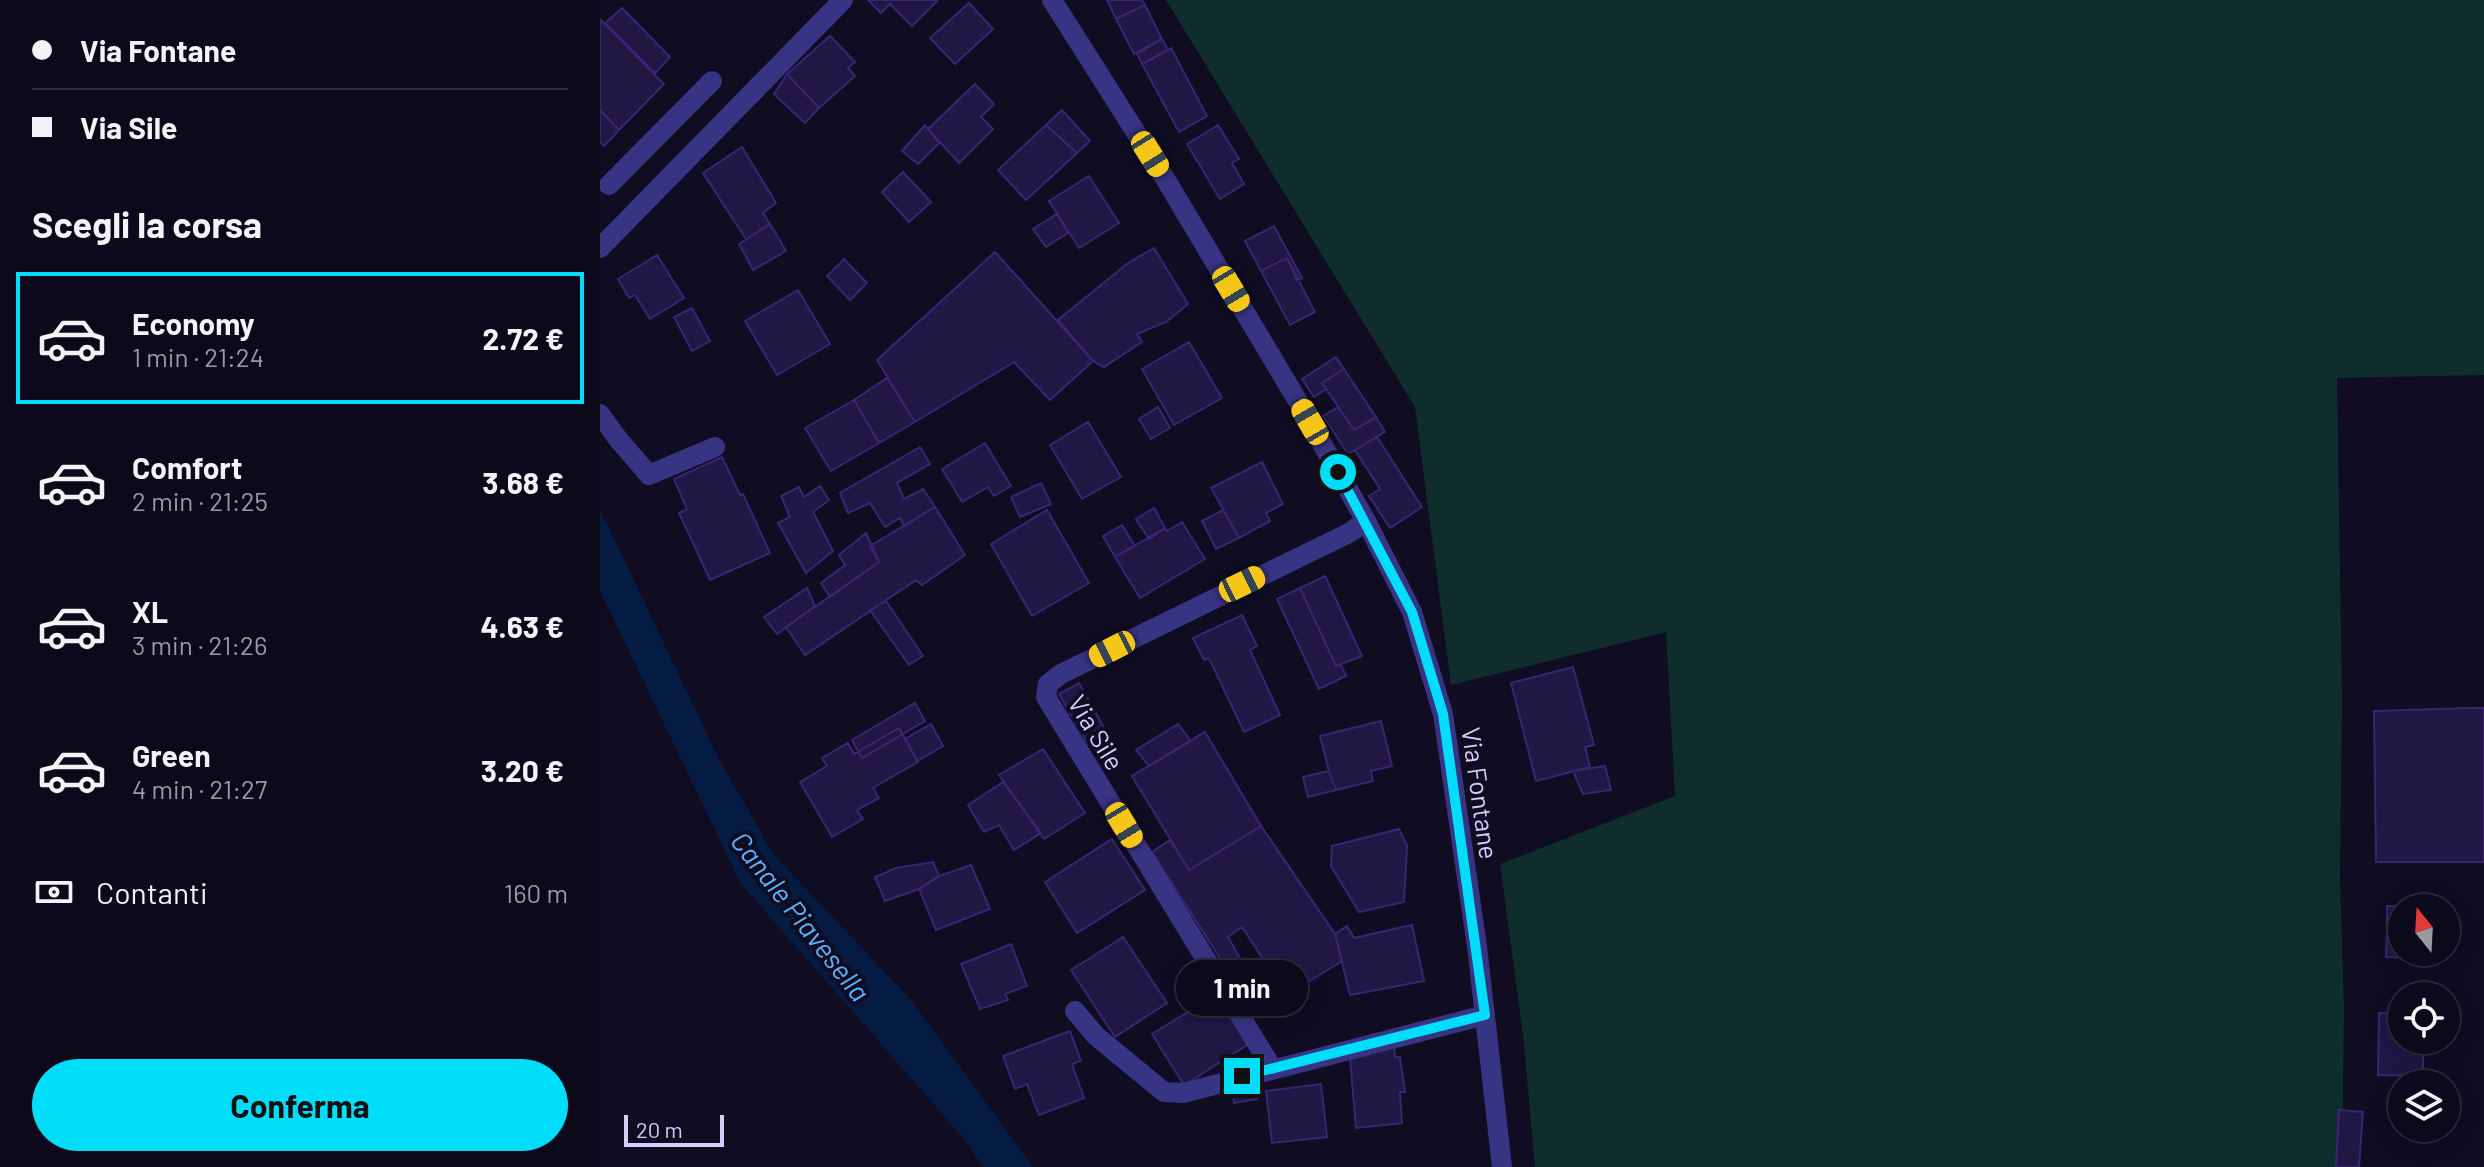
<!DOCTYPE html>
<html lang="it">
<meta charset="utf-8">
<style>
body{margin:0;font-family:Barlow,sans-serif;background:#151223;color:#f1f3f6;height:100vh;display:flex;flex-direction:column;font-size:30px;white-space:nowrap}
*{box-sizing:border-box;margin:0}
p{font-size:26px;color:#9a9aa2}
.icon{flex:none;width:44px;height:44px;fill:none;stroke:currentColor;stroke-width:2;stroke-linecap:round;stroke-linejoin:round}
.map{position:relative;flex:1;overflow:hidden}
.panel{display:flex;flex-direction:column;background:#0c091a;width:600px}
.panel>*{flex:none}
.guide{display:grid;align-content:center;height:176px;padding:0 32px;background:#0c091a}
.needle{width:52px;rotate:342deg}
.fabs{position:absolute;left:1788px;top:894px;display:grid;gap:16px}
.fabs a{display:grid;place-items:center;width:72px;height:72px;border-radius:50%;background:#0c091a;box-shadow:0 4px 20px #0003,0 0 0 2px #2c2a39;font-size:40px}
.scale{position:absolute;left:24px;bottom:20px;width:100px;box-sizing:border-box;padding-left:8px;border:4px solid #d4cdff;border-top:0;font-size:22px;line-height:28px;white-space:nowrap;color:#d4cdff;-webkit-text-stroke:6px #100c22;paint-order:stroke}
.end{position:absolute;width:36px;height:36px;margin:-18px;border:10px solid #00ddf8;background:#111;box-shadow:0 0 0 4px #111}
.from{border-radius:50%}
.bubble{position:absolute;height:56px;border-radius:28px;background:#0c091a;box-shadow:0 4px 20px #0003,0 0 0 2px #2c2a39;font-size:26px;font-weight:700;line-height:56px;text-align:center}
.car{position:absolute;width:24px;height:48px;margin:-24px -12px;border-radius:10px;box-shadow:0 0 6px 2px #0007;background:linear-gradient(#f5c518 24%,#345 0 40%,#f5c518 0 76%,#345 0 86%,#f5c518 0)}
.guide b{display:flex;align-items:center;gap:28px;height:76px;font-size:30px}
.guide b+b{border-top:2px solid #2c2a39}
.guide i{width:20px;height:20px;background:#f1f3f6}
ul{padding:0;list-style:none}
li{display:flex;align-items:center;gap:24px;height:132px;margin:0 16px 12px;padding:0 16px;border:4px solid transparent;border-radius:0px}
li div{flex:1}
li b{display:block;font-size:30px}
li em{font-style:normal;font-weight:700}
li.on{border-color:#00ddf8}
li>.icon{width:72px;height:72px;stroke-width:1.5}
h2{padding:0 32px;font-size:36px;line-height:96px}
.pay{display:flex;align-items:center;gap:20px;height:88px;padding:0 32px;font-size:30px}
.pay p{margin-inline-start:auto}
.action{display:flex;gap:16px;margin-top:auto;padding:16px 32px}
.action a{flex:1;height:92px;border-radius:48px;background:#00ddf8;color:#111;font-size:32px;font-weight:700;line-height:92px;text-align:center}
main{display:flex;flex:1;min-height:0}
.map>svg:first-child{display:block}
</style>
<main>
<section class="panel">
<div class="guide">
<b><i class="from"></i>Via Fontane</b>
<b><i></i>Via Sile</b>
</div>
<h2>Scegli la corsa</h2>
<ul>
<li class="on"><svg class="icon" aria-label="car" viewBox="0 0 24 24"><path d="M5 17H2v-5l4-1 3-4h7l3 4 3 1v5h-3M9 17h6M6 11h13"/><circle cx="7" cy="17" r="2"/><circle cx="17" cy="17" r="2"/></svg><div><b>Economy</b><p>1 min · 21:24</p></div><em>2.72 €</em></li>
<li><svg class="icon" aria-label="car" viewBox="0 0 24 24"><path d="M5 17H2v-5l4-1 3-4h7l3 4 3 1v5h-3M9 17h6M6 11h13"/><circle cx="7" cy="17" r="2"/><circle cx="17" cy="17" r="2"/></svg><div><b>Comfort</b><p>2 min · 21:25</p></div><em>3.68 €</em></li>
<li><svg class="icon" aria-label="car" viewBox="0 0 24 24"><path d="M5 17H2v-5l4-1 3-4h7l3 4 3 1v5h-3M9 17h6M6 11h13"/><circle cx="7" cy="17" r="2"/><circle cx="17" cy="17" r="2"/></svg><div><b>XL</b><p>3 min · 21:26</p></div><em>4.63 €</em></li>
<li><svg class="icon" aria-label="car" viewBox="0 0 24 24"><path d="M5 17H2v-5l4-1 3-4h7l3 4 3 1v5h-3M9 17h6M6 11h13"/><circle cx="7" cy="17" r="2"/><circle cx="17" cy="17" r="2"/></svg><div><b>Green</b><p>4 min · 21:27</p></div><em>3.20 €</em></li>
</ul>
<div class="pay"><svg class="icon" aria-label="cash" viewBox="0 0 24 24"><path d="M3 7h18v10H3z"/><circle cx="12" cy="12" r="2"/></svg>Contanti<p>160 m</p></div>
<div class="action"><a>Conferma</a></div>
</section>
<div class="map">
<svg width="1884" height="1167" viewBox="0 0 1884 1167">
<rect width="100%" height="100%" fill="#100c22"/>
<path fill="#0f2d2c" d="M566 0H1884V375L1737 378 1742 699 1740 876 1744 1009 1742 1167H935L923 1034 900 864 1075 796 1066 632 851 685 815 407Z"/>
<path fill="#061b41" d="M0 509 119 759 174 855 312 1001 433 1167H383L365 1140 141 884 0 591Z"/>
<path fill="#211745" stroke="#372772" stroke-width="2" d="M268 0H338L312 26 290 4 281 13Z
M507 0H542L545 5 516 19Z
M369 3 393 29 355 64 330 38Z
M545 5 562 39 534 54 516 19Z
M22 8 70 57 55 73 5 23Z
M0 19 64 84 19 130 0 110Z
M230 36 255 62 248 68 255 76 219 108 187 74Z
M562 39 568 50 542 64 537 54Z
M571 48 607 116 579 132 542 64Z
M187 74 219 108 205 123 174 94Z
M375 84 394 104 381 117 393 129 359 163 328 129Z
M0 110 19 130 4 146 0 142Z
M462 110 490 141 477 153 446 125Z
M325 125 339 143 318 164 302 151Z
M446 125 477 153 426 200 398 170Z
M618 125 639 159 632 163 644 184 620 199 587 144Z
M142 147 176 203 163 213 170 224 146 239 103 173Z
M303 172 331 202 309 222 282 192Z
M489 176 519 223 479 248 449 201Z
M457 214 468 233 446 247 433 229Z
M170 224 186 251 153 270 139 244Z
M674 226 702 278 697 280 687 258 661 271 645 241Z
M554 248 588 304 566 322 537 334 542 342 504 367 493 361 458 320 528 263Z
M395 252 493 361 450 400 414 362 315 422 277 360Z
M57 255 84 298 50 319 35 295 29 298 18 279Z
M687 258 715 312 690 325 661 271Z
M244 259 267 283 250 300 227 276Z
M198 290 230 344 177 375 145 321Z
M92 308 110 341 92 351 74 317Z
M589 342 622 398 574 425 542 369Z
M736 357 744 369 722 383 726 389 714 397 702 379Z
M744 369 776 417 754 430 722 383Z
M287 378 315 422 279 443 254 400Z
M254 400 279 443 231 471 205 428Z
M558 407 570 428 551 439 539 419Z
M738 407 754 430 776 417 785 432 748 454 723 416Z
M488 422 521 477 482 499 450 445Z
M777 437 822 507 790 528 769 496 780 489 755 450Z
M385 443 411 486 394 496 388 487 362 502 342 469Z
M320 447 330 464 297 483 304 499 323 489 335 507 304 526 300 518 285 527 270 503 248 513 240 493Z
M122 457 140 495 143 494 170 553 110 580 79 513 87 509 74 479Z
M662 462 683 504 666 513 670 521 639 538 611 488Z
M441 483 451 504 420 517 411 497Z
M220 486 229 500 213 512 233 551 206 573 178 523 190 517 181 496 199 487 204 497Z
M335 507 365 555 322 585 316 580 205 655 186 627 279 562 270 546Z
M554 508 565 528 549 539 536 519Z
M447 510 489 583 432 616 391 544Z
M623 510 639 538 616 549 602 521Z
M582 522 605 559 540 598 515 557 565 528 567 531Z
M522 525 535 546 515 557 503 536Z
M266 533 279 562 230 597 221 583 245 565 239 555Z
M725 576 762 656 736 666 700 588Z
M207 588 215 606 177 634 164 617Z
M700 588 736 666 741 665 746 676 719 689 677 599Z
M286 601 323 656 309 665 270 610Z
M642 615 657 646 650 650 680 715 644 732 609 658 604 660 593 638Z
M973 667 994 745 985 747 990 767 936 781 911 683Z
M479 683 507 733 488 744 459 694Z
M315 703 325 721 262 758 252 740Z
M1870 708H1884V862H1776L1774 711Z
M781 721 792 766 771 771 773 781 736 790 729 771 720 736Z
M331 724 343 746 317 761 305 739Z
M578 724 591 741 549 766 536 750Z
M299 728 318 762 273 788 279 798 257 810 263 819 232 837 200 782 227 766 222 758 248 743 254 754Z
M605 732 661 826 589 870 532 776Z
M443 749 485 813 444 839 399 775Z
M1005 766 1011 790 983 794 973 771Z
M729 771 736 790 708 797 703 777Z
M403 782 441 833 414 850 399 825 384 832 368 805Z
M661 826 735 934 742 961 687 995 642 927 628 937 662 997 650 1005 552 852 570 840 589 870Z
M799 829 807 846 804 902 759 912 731 866 732 846Z
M512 839 545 890 477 933 445 882Z
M333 862 339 876 319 889 285 901 275 877 296 868Z
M371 865 390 909 336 930 319 889 339 876Z
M1787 906 1813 907 1802 908V930L1787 931Z
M812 925 824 981 750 995 735 934 747 926 754 938Z
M1802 930V952H1812V958L1786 957 1787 931Z
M523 937 567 1003 515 1037 471 970Z
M411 944 427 986 405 994 408 1000 380 1009 361 964Z
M620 992 652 1042 584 1085 552 1034Z
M1779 1013H1802V1040H1823V1076L1778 1075Z
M470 1031 481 1061 472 1064 484 1098 439 1115 427 1084 415 1089 403 1056Z
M794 1046 795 1057H800L805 1092H800L802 1123 756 1128 750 1058Z
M656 1081 657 1099 634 1103 632 1086Z
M721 1084 727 1137 672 1143 666 1091Z
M1739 1110 1763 1112 1759 1167H1736Z"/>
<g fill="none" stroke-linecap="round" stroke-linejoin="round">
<path stroke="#383484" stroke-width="20" d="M452 0 566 180 696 398 766 521 812 612 843 714 877 946 902 1167
M9 185 112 81
M0 248 243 0
M0 414 18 439 49 475 115 447
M475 1011 496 1036 564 1092 583 1093 885 1015
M672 1068 446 697 448 684 461 674 749 533 766 521"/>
</g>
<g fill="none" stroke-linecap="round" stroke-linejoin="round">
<path stroke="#00ddf8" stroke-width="10" d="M642 1076 885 1015 843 714 812 612 738 472"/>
</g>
<g text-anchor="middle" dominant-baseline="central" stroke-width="8" stroke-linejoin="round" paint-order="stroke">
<g font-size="26" fill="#d4cdff" stroke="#100c22">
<text transform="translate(497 732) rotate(59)">Via Sile</text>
<text transform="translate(881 793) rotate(82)">Via Fontane</text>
</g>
<g font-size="28" font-style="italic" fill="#5bb1ff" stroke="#100c22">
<text transform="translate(201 916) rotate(52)">Canale Piavesella</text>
</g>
</g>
</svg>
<div class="fabs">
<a><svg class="needle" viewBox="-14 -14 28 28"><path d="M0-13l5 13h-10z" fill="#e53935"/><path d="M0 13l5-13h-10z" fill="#9a9aa2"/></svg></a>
<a><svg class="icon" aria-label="locate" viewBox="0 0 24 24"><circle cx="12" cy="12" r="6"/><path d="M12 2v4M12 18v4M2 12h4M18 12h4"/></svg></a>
<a><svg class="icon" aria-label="layers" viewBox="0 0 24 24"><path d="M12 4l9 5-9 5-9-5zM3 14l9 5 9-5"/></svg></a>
</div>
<div class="scale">20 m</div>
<i class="end from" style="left:738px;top:472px"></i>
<i class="end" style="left:642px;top:1076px"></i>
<div class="bubble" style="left:576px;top:960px;width:132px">1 min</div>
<i class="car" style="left:550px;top:154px;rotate:148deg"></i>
<i class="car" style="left:631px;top:289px;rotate:149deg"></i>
<i class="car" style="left:710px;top:422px;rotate:330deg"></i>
<i class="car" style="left:642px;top:584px;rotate:64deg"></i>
<i class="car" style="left:512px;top:649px;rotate:243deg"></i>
<i class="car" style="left:524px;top:825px;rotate:149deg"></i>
</div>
</main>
